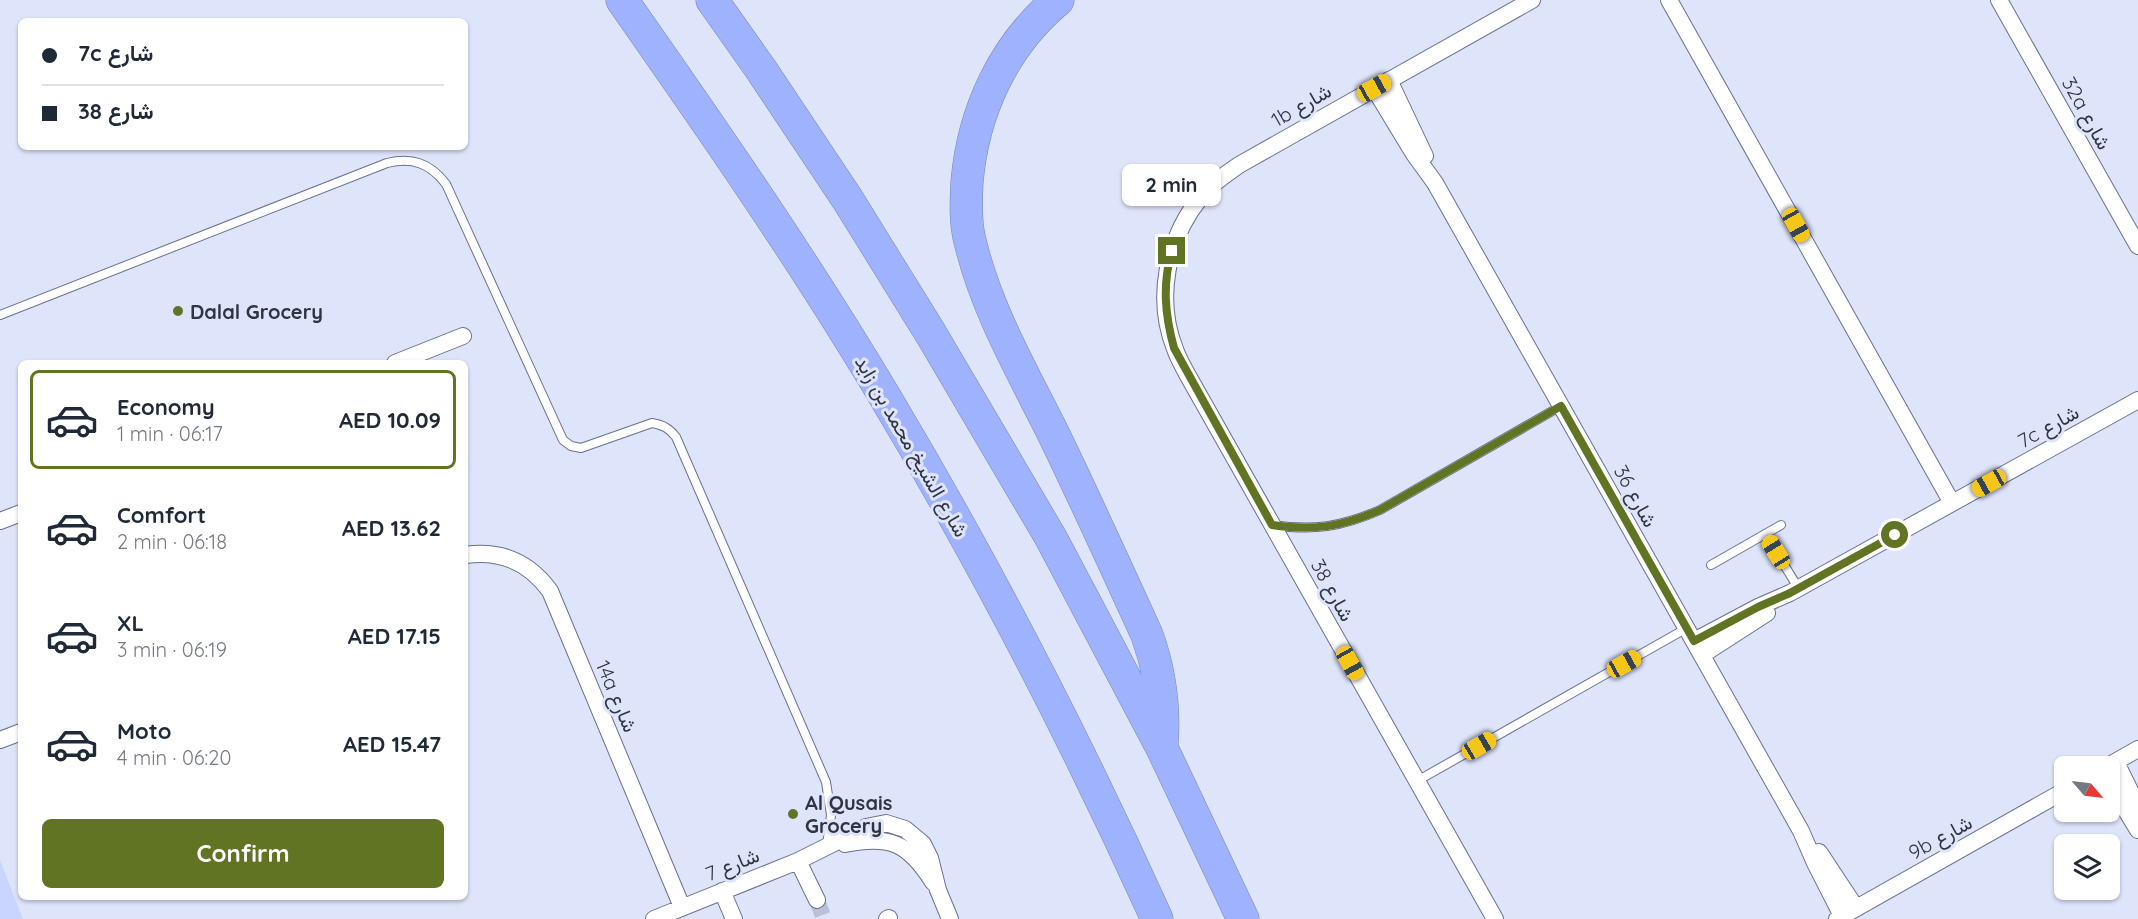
<!DOCTYPE html>
<meta charset="utf-8">
<style>
body{margin:0;font-family:Quicksand,Vazirmatn,sans-serif;background:#f6f6f7;color:#1f2937;height:100vh;display:flex;flex-direction:column;font-size:22px;white-space:nowrap}
*{box-sizing:border-box;margin:0}
p{font-size:20px;color:#747a83}
.icon{flex:none;width:33px;height:33px;fill:none;stroke:currentColor;stroke-width:2;stroke-linecap:round;stroke-linejoin:round}
.map{position:relative;flex:1;overflow:hidden}
.details{position:absolute;left:18px;top:360px;width:450px;height:540px;display:flex;flex-direction:column;background:#fff;border-radius:9px;box-shadow:0 2px 4px #0004}
.details>*{flex:none}
.guide{position:absolute;left:18px;top:18px;width:450px;height:132px;border-radius:9px;box-shadow:0 2px 4px #0004;display:grid;align-content:center;height:132px;padding:0 24px;background:#fff}
.needle{width:39px;rotate:118deg}
.tools{position:absolute;left:2054px;top:756px;display:grid;gap:12px}
.tools a{display:grid;place-items:center;width:66px;height:66px;border-radius:9px;background:#fff;box-shadow:0 2px 4px #0004;font-size:30px}
.end{position:absolute;width:27px;height:27px;margin:-14px;border:8px solid #607424;background:#fff;box-shadow:0 0 0 3px #fff}
.from{border-radius:50%}
.bubble{position:absolute;height:42px;border-radius:9px;background:#fff;box-shadow:0 2px 4px #0004;font-size:20px;font-weight:700;line-height:42px;text-align:center}
.car{position:absolute;width:18px;height:36px;margin:-18px -9px;border-radius:8px;box-shadow:0 0 4px 2px #0007;background:linear-gradient(#f5c518 24%,#345 0 40%,#f5c518 0 76%,#345 0 86%,#f5c518 0)}
.guide b{display:flex;align-items:center;gap:21px;height:57px;font-size:22px}
.guide b+b{border-top:2px solid #e0e1e3}
.guide i{width:15px;height:15px;background:#1f2937}
ul{padding:10px 0 0;list-style:none}
li{display:flex;align-items:center;gap:18px;height:99px;margin:0 12px 9px;padding:0 12px;border:3px solid transparent;border-radius:9px}
li div{flex:1}
li b{display:block;font-size:22px}
li em{font-style:normal;font-weight:700}
li.on{border-color:#607424}
li>.icon{width:54px;height:54px;stroke-width:1.5}
.primary-button{display:flex;gap:12px;margin-top:auto;padding:12px 24px}
.primary-button a{flex:1;height:69px;border-radius:9px;background:#607424;color:#fff;font-size:24px;font-weight:700;line-height:69px;text-align:center}
.map>svg:first-child{display:block}
</style>
<div class="map">
<svg width="2138" height="919" viewBox="0 0 2138 919">
<rect width="100%" height="100%" fill="#dee4fa"/>
<path fill="#c9d5ff" d="M0 860 23 919H0Z"/>
<g fill="none" stroke-linecap="round" stroke-linejoin="round">
<path stroke="#bbc1d5" stroke-width="16" stroke-dasharray="16 8" stroke-linecap="butt" d="M817 900 824 919"/>
<defs>
<path id="lane" d="M0 315 387 163C412 157 430 163 446 184L563 440 571 446 581 448 652 423C663 425 669 428 676 437L826 782 831 815 827 845
M1272 525C1314 531 1341 527 1380 510L1561 406
M1765 534 1799 589
M1711 565 1781 525
M1417 781 1687 628"/>
<path id="street" d="M1669 0 1952 503
M1999 0 2138 246
M1389 80 1425 156
M1374 88 1414 154 1435 183 1801 831 1815 863 1842 916
M395 363 463 336
M0 521 21 513
M465 555C500 550 529 562 550 591L682 907
M1694 641 1758 607 1790 593 2138 400
M1702 655 1767 613
M0 740 21 732
M2116 762 2138 807
M2108 766 2138 749
M2109 782 2138 830
M845 844C889 835 908 842 933 882
M1819 852 1856 908
M798 861 817 900
M722 891 734 919
M654 919 798 861 866 827 886 823 905 829 923 844 930 858 938 890 950 919
M887 919 889 918
M1495 919 1187 374C1183 366 1178 358 1175 349 1155 299 1167 239 1200 198 1211 184 1225 175 1239 165L1532 0
M1837 919 2064 791"/>
<path id="highway" d="M622 0C713 130 804 261 885 397 986 566 1076 740 1157 919
M712 0 760 68 848 200 931 334 1051 538 1162 748 1243 919
M1058 0C1003 46 973 112 967 182 966 201 965 223 970 241 986 309 1022 371 1053 433 1085 499 1116 567 1147 635 1160 671 1165 705 1162 744"/>
</defs>
<use href="#lane" stroke="#687190" stroke-width="10"/>
<use href="#street" stroke="#687190" stroke-width="18"/>
<use href="#highway" stroke="#7886bc" stroke-width="33"/>
<use href="#lane" stroke="#fff" stroke-width="8"/>
<use href="#street" stroke="#fff" stroke-width="16"/>
<use href="#highway" stroke="#9eb2fe" stroke-width="32"/>
</g>
<g fill="none" stroke-linecap="round" stroke-linejoin="round">
<path stroke="#607424" stroke-width="8" d="M1172 251C1162 284 1165 315 1174 348L1272 525C1314 531 1341 527 1380 510L1561 406 1694 641 1758 607 1790 593 1895 535"/>
</g>
<g fill="#607424" stroke="#dee4fa" stroke-width="2">
<circle cx="178" cy="311" r="6"/>
<circle cx="793" cy="814" r="6"/>
</g>
<g text-anchor="middle" dominant-baseline="central" stroke-width="6" stroke-linejoin="round" paint-order="stroke">
<g font-size="20" fill="#303442" stroke="#dee4fa">
<text transform="translate(1301 105) rotate(-30)">1b شارع</text>
<text transform="translate(2087 113) rotate(61)">32a شارع</text>
<text transform="translate(2048 426) rotate(-29)">7c شارع</text>
<text transform="translate(912 446) rotate(60)">شارع الشيخ محمد بن زايد</text>
<text transform="translate(1636 496) rotate(61)">شارع 36</text>
<text transform="translate(1333 590) rotate(61)">شارع 38</text>
<text transform="translate(617 696) rotate(67)">14a شارع</text>
<text transform="translate(1940 837) rotate(-29)">9b شارع</text>
<text transform="translate(732 864) rotate(-22)">شارع 7</text>
</g>
<g font-size="20" font-weight="bold" fill="#303442" stroke="#dee4fa" text-anchor="start">
<text x="190" y="311">Dalal Grocery</text>
<text x="805" y="802">Al Qusais<tspan x="805" dy="23">Grocery</tspan></text>
</g>
</g>
</svg>
<div class="tools">
<a><svg class="needle" viewBox="-14 -14 28 28"><path d="M0-13l5 13h-10z" fill="#e53935"/><path d="M0 13l5-13h-10z" fill="#747a83"/></svg></a>
<a><svg class="icon" aria-label="layers" viewBox="0 0 24 24"><path d="M12 4l9 5-9 5-9-5zM3 14l9 5 9-5"/></svg></a>
</div>
<i class="end from" style="left:1895px;top:535px"></i>
<i class="end" style="left:1172px;top:251px"></i>
<div class="bubble" style="left:1122px;top:164px;width:99px">2 min</div>
<i class="car" style="left:1374px;top:88px;rotate:61deg"></i>
<i class="car" style="left:1796px;top:225px;rotate:151deg"></i>
<i class="car" style="left:1989px;top:483px;rotate:241deg"></i>
<i class="car" style="left:1776px;top:552px;rotate:328deg"></i>
<i class="car" style="left:1350px;top:663px;rotate:151deg"></i>
<i class="car" style="left:1624px;top:664px;rotate:61deg"></i>
<i class="car" style="left:1479px;top:746px;rotate:60deg"></i>
<div class="guide">
<b><i class="from"></i>7c شارع</b>
<b><i></i>شارع 38</b>
</div>
<section class="details">
<ul>
<li class="on"><svg class="icon" aria-label="car" viewBox="0 0 24 24"><path d="M5 17H2v-5l4-1 3-4h7l3 4 3 1v5h-3M9 17h6M6 11h13"/><circle cx="7" cy="17" r="2"/><circle cx="17" cy="17" r="2"/></svg><div><b>Economy</b><p>1 min · 06:17</p></div><em>AED 10.09</em></li>
<li><svg class="icon" aria-label="car" viewBox="0 0 24 24"><path d="M5 17H2v-5l4-1 3-4h7l3 4 3 1v5h-3M9 17h6M6 11h13"/><circle cx="7" cy="17" r="2"/><circle cx="17" cy="17" r="2"/></svg><div><b>Comfort</b><p>2 min · 06:18</p></div><em>AED 13.62</em></li>
<li><svg class="icon" aria-label="car" viewBox="0 0 24 24"><path d="M5 17H2v-5l4-1 3-4h7l3 4 3 1v5h-3M9 17h6M6 11h13"/><circle cx="7" cy="17" r="2"/><circle cx="17" cy="17" r="2"/></svg><div><b>XL</b><p>3 min · 06:19</p></div><em>AED 17.15</em></li>
<li><svg class="icon" aria-label="car" viewBox="0 0 24 24"><path d="M5 17H2v-5l4-1 3-4h7l3 4 3 1v5h-3M9 17h6M6 11h13"/><circle cx="7" cy="17" r="2"/><circle cx="17" cy="17" r="2"/></svg><div><b>Moto</b><p>4 min · 06:20</p></div><em>AED 15.47</em></li>
</ul>
<div class="primary-button"><a>Confirm</a></div>
</section>
</div>
